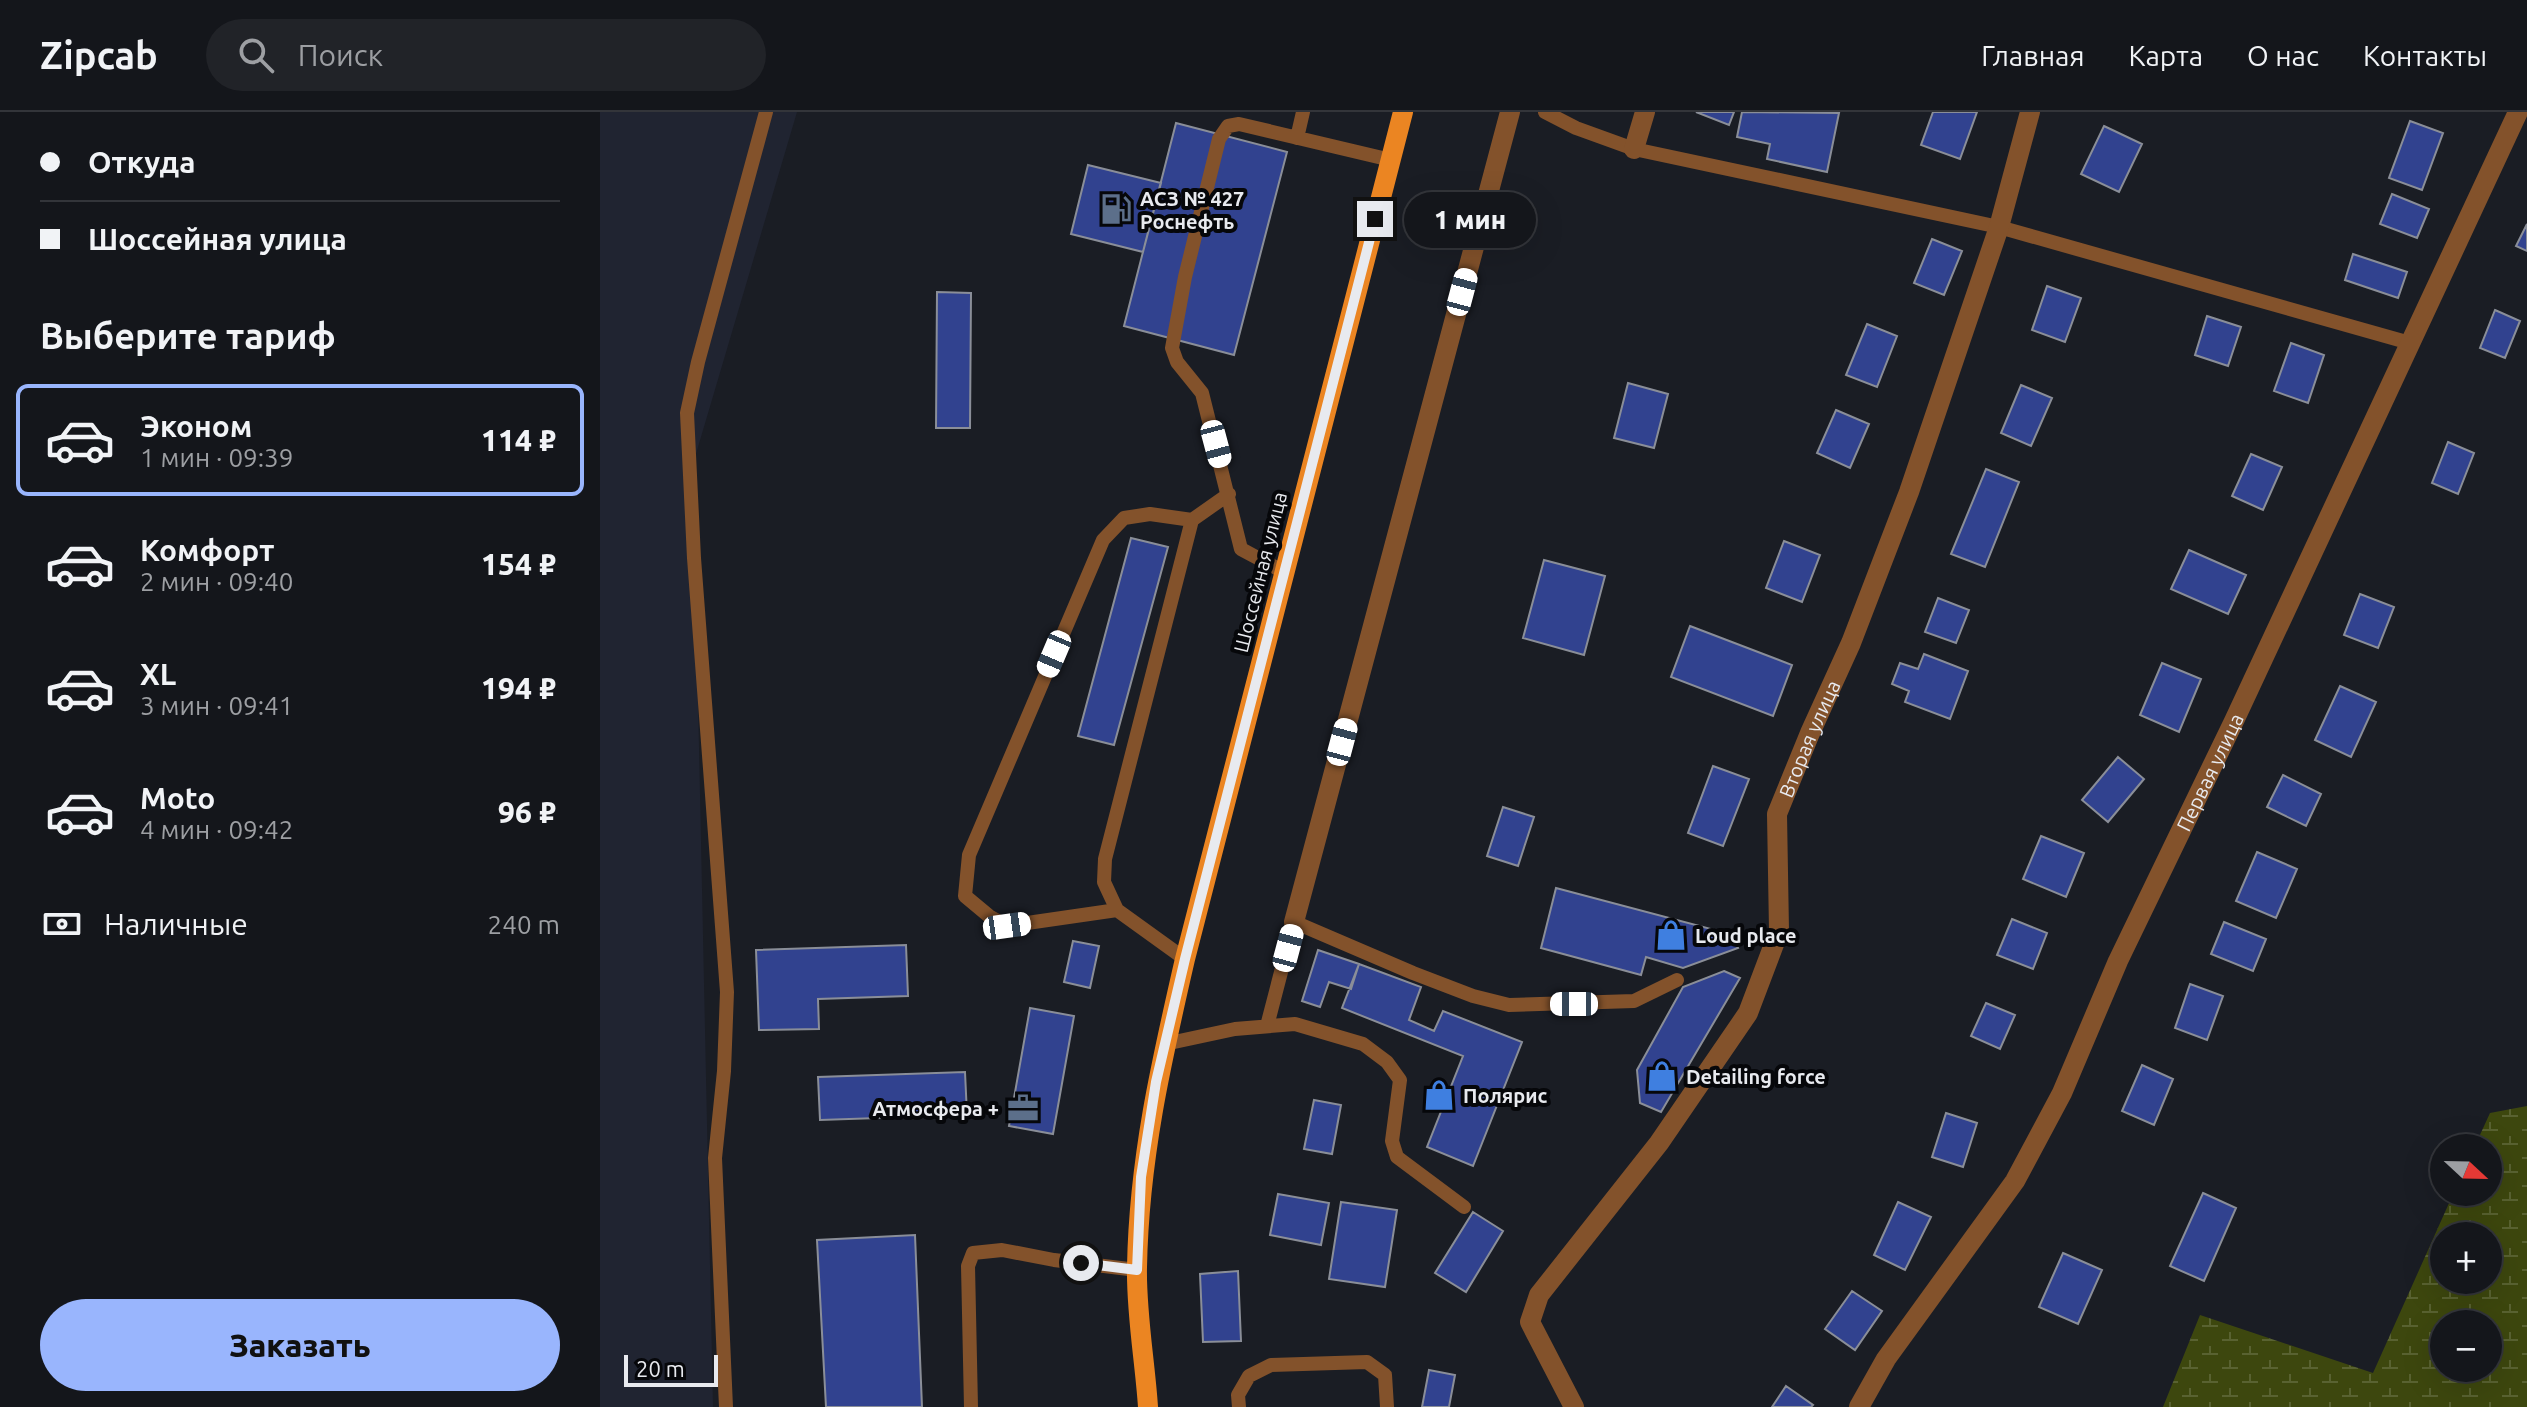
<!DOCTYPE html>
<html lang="ru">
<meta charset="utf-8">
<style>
body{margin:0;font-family:Ubuntu,sans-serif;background:#212328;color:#f1f3f6;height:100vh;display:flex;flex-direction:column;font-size:30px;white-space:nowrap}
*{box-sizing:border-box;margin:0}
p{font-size:26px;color:#9d9fa3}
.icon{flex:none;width:44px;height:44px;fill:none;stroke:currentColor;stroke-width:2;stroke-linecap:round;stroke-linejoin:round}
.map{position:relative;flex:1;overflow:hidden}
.sheet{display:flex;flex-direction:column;background:#14161b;width:600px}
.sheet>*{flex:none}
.hud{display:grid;align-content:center;height:176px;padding:0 40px;background:#14161b}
.needle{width:52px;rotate:112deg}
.controls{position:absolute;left:1830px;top:1022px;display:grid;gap:16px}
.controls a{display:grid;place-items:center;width:72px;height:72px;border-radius:50%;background:#14161b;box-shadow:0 8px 32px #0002,0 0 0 2px #33353a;font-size:40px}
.scale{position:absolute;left:24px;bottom:20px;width:94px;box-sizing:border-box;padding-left:8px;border:4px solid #e8eaef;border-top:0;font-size:22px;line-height:28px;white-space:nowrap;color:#e8eaef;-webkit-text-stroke:6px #06070a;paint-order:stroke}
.end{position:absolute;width:36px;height:36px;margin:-18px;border:10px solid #e8eaef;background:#111;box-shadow:0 0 0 4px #111}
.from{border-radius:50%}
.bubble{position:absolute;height:56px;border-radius:28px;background:#14161b;box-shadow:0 8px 32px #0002,0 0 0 2px #33353a;font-size:26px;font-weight:800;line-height:56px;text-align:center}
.car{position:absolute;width:24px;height:48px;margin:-24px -12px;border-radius:10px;box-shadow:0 0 6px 2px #0007;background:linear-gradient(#fff 24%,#345 0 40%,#fff 0 76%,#345 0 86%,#fff 0)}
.hud b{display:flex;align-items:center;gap:28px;height:76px;font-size:30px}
.hud b+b{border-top:2px solid #33353a}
.hud i{width:20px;height:20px;background:#f1f3f6}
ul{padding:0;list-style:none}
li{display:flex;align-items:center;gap:24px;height:112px;margin:0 16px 12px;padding:0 24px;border:4px solid transparent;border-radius:12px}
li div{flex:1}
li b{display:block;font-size:30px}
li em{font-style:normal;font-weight:800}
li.selected{border-color:#99b5fd}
li>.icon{width:72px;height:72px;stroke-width:1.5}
h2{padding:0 40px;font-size:36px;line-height:96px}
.pay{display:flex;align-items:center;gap:20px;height:88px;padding:0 40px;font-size:30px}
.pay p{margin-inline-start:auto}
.cta{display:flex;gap:16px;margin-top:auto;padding:16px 40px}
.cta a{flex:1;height:92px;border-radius:48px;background:#99b5fd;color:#111;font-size:32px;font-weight:800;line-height:92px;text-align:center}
header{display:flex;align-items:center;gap:48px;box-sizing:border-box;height:112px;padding:0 40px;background:#14161b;border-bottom:2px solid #33353a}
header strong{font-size:38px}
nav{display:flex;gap:44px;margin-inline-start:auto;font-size:28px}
.search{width:560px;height:72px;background:#212328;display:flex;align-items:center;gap:20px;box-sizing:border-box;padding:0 28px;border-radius:44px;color:#9d9fa3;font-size:30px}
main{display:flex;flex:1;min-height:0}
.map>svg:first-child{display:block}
</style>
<header>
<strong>Zipcab</strong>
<div class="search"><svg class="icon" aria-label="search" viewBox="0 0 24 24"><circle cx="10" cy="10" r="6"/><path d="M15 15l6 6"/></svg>Поиск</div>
<nav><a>Главная</a><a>Карта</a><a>О нас</a><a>Контакты</a></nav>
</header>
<main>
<section class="sheet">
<div class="hud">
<b><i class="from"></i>Откуда</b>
<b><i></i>Шоссейная улица</b>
</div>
<h2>Выберите тариф</h2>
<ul>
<li class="selected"><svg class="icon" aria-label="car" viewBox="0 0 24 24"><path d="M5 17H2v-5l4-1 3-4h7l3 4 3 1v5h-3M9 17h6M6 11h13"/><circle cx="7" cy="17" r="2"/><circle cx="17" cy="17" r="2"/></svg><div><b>Эконом</b><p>1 мин · 09:39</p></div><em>114 ₽</em></li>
<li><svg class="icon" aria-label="car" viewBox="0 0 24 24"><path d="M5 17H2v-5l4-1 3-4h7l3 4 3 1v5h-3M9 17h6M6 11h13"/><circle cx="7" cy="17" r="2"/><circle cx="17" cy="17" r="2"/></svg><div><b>Комфорт</b><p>2 мин · 09:40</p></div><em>154 ₽</em></li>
<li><svg class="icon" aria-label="car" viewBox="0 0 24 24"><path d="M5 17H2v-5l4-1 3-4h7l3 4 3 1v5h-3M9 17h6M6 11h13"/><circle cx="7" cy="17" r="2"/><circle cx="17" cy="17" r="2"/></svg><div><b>XL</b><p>3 мин · 09:41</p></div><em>194 ₽</em></li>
<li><svg class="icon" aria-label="car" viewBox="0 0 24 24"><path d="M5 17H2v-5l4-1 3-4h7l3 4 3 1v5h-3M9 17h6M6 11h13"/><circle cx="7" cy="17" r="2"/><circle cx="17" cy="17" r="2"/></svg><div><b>Moto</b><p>4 мин · 09:42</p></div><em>96 ₽</em></li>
</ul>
<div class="pay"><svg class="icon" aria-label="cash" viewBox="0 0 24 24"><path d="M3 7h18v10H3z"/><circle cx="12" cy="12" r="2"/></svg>Наличные<p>240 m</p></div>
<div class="cta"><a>Заказать</a></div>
</section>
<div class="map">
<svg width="1927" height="1295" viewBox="0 0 1927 1295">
<defs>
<pattern id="wetland-marsh" width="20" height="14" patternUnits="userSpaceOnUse" patternTransform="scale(2)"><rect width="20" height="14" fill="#3d470e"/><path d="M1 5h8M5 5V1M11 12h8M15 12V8" fill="none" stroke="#596231"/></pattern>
</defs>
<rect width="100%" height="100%" fill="#1a1d24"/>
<path fill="#202431" d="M0 0H197L93 352 113 1295H0Z"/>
<path fill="url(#wetland-marsh)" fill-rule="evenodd" d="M1927 994V1295H1563L1600 1203 1773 1261 1854 1080H1888V1036H1874L1890 1001ZM1844 1124H1888V1168H1844ZM1844 1212H1888V1256H1844Z"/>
<path fill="#31428f" stroke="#8a8e98" stroke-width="2" d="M1096 0H1134L1129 13Z
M1142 0 1239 1 1227 60 1167 47 1170 32 1137 25Z
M1333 0H1377L1360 47 1321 33Z
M1810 9 1843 21 1822 78 1789 66Z
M576 11 687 40 634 243 524 214Z
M1504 14 1542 32 1519 80 1481 62Z
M488 53 561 71 543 140 471 122Z
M1792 82 1829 97 1817 126 1780 112Z
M1927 112V139L1916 134Z
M1332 127 1362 139 1344 183 1314 171Z
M1753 142 1807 160 1798 186 1745 168Z
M1447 174 1481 186 1465 230 1432 218Z
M337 180 371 181 370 316H336Z
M1895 198 1920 209 1905 246 1880 236Z
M1607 204 1641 215 1628 254 1595 243Z
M1267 212 1297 224 1277 275 1246 263Z
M1691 231 1724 243 1708 291 1674 279Z
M1028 271 1068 282 1054 336 1014 326Z
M1421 273 1452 286 1431 334 1401 321Z
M1236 298 1269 312 1250 356 1217 341Z
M1848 330 1874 341 1858 382 1832 371Z
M1651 342 1682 355 1663 398 1632 384Z
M1386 357 1419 370 1385 455 1351 442Z
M531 426 568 435 514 633 478 624Z
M1184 429 1220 443 1202 490 1166 476Z
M1589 438 1646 463 1628 502 1571 477Z
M944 448 1005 464 984 543 923 526Z
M1760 482 1794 495 1778 536 1744 523Z
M1338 486 1369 498 1356 531 1325 520Z
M1090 514 1192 553 1173 604 1071 565Z
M1324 542 1368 559 1350 607 1305 590 1309 579 1292 572 1300 551 1318 557Z
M1562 551 1601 567 1579 620 1540 603Z
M1740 574 1776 590 1751 645 1715 628Z
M1518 645 1544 667 1508 710 1482 688Z
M1113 654 1149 667 1123 734 1088 721Z
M1683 663 1721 682 1706 714 1667 695Z
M903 695 934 705 918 754 887 744Z
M1441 724 1484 741 1466 785 1423 767Z
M1657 740 1697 757 1676 806 1636 789Z
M956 776 1130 822 1138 836 1083 856 1046 845 1041 863 941 836Z
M1412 807 1447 821 1433 857 1397 843Z
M1624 810 1666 827 1653 859 1611 842Z
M473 829 499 834 490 876 464 870Z
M306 833 308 884 218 887 219 917 159 918 156 838Z
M718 838 759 852 751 877 729 870 720 895 702 889Z
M759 852 821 875 809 908 834 919 843 899 922 930 873 1054 827 1035 863 944 742 896Z
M1124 859 1140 866 1061 1000 1040 991 1037 958 1083 875Z
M1590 872 1623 884 1607 928 1575 916Z
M1386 891 1415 903 1400 937 1371 924Z
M430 896 474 904 453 1022 409 1014Z
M1542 953 1573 967 1554 1013 1522 999Z
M365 960 367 1003 220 1008 218 965Z
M714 988 741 993 732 1042 704 1037Z
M1346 1001 1377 1011 1363 1055 1332 1045Z
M1603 1081 1636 1096 1604 1169 1570 1154Z
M678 1082 729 1091 721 1133 670 1123Z
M741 1090 797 1098 785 1175 729 1167Z
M1298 1090 1331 1105 1305 1158 1274 1143Z
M873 1100 903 1119 866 1180 835 1161Z
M315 1123 322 1295H226L217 1128Z
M1463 1141 1502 1158 1478 1212 1439 1195Z
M638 1159 641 1229 603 1230 600 1162Z
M1252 1179 1282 1199 1255 1238 1225 1217Z
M829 1258 855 1263 849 1295H822Z
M1186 1274 1213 1293 1211 1295H1172Z"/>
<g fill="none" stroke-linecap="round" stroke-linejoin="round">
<path stroke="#83522b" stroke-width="14" d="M945 0 976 16 1034 37 1399 115 1810 231
M697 26 703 0
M684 460 641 437 602 281 577 250 572 236 585 165 619 27 628 14 639 12 791 48
M517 798 407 814 389 804 365 784 369 743 503 428 524 406 550 402 592 408 629 382
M585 847 517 798 504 770 505 747 592 408
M667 914 694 810 813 861 873 884 909 893 1034 889 1077 868
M565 932 635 917 695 912 763 932 787 950 800 968 792 1029 797 1045 864 1095
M126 1295 115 1046 124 959 127 880 94 446 87 301 98 250 166 0
M371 1295 368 1154 373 1141 402 1138 454 1148 537 1158
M639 1295 638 1283 649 1264 671 1253 767 1250 785 1263 787 1295"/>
<g stroke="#83522b" stroke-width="20">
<path d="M1034 37 1045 0"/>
<path d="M694 810 910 0"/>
<path id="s1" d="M974 1295 930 1210 939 1183 1059 1031 1148 901 1179 819 1177 702 1210 621 1251 531 1309 380 1399 115 1430 0"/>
<path id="s2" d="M1259 1295 1286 1247 1415 1069 1462 981 1518 849 1634 609 1918 0"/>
</g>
<path stroke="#eb8522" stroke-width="20" d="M548 1295C545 1249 536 1201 537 1155 539 1047 561 951 585 847L803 0"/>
</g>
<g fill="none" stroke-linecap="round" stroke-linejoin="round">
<path stroke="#e8eaef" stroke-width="10" d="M481 1151 537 1158 541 1065 556 970 585 847 775 107"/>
</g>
<defs>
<symbol id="fuel-bare" viewBox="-9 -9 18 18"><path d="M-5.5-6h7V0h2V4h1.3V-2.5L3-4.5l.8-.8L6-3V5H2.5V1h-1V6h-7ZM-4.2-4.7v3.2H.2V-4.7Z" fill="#5c6f8a" stroke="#06070a" stroke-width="2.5" paint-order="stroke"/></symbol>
<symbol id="shop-bare" viewBox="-9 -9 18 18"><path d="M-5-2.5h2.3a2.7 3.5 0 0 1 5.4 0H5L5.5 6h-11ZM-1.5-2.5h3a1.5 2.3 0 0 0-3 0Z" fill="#3f7fe0" stroke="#06070a" stroke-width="2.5" paint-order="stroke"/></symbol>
<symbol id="office-bare" viewBox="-9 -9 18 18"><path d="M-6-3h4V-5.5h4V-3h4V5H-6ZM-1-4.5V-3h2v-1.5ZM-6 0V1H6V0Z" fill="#5c6f8a" stroke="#06070a" stroke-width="2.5" paint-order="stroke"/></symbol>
</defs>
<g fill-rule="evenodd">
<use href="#fuel-bare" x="494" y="75" width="44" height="44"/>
<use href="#shop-bare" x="1049" y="801" width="44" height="44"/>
<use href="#shop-bare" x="1040" y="942" width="44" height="44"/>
<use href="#shop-bare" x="817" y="961" width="44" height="44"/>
<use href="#office-bare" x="401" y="974" width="44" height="44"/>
</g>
<g text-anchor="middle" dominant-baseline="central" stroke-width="8" stroke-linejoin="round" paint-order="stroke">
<g font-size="20" font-weight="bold" fill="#e8eaef" stroke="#06070a" text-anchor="start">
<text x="540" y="86">АСЗ № 427<tspan x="540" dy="23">Роснефть</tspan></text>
<text x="1095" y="823">Loud place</text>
<text x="1086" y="964">Detailing force</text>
<text x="863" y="983">Полярис</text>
<text x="399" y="996" text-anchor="end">Атмосфера +</text>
</g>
<g font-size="20" fill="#e8eaef" stroke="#06070a">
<text transform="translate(660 460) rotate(-76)">Шоссейная улица</text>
<text stroke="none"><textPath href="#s1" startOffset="762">Вторая улица</textPath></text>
<text stroke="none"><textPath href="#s2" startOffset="728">Первая улица</textPath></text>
</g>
</g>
</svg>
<div class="controls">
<a><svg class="needle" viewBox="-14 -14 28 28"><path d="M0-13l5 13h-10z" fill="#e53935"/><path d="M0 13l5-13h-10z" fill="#9d9fa3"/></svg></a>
<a>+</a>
<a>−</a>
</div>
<div class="scale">20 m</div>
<i class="end from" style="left:481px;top:1151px"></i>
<i class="end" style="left:775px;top:107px"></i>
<div class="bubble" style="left:804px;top:80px;width:132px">1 мин</div>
<i class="car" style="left:862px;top:180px;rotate:15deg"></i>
<i class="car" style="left:616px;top:332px;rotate:165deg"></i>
<i class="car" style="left:454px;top:542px;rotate:203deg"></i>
<i class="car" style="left:742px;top:630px;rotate:15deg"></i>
<i class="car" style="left:407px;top:814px;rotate:82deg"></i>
<i class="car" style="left:688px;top:836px;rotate:15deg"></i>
<i class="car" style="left:974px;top:892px;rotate:270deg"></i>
</div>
</main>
